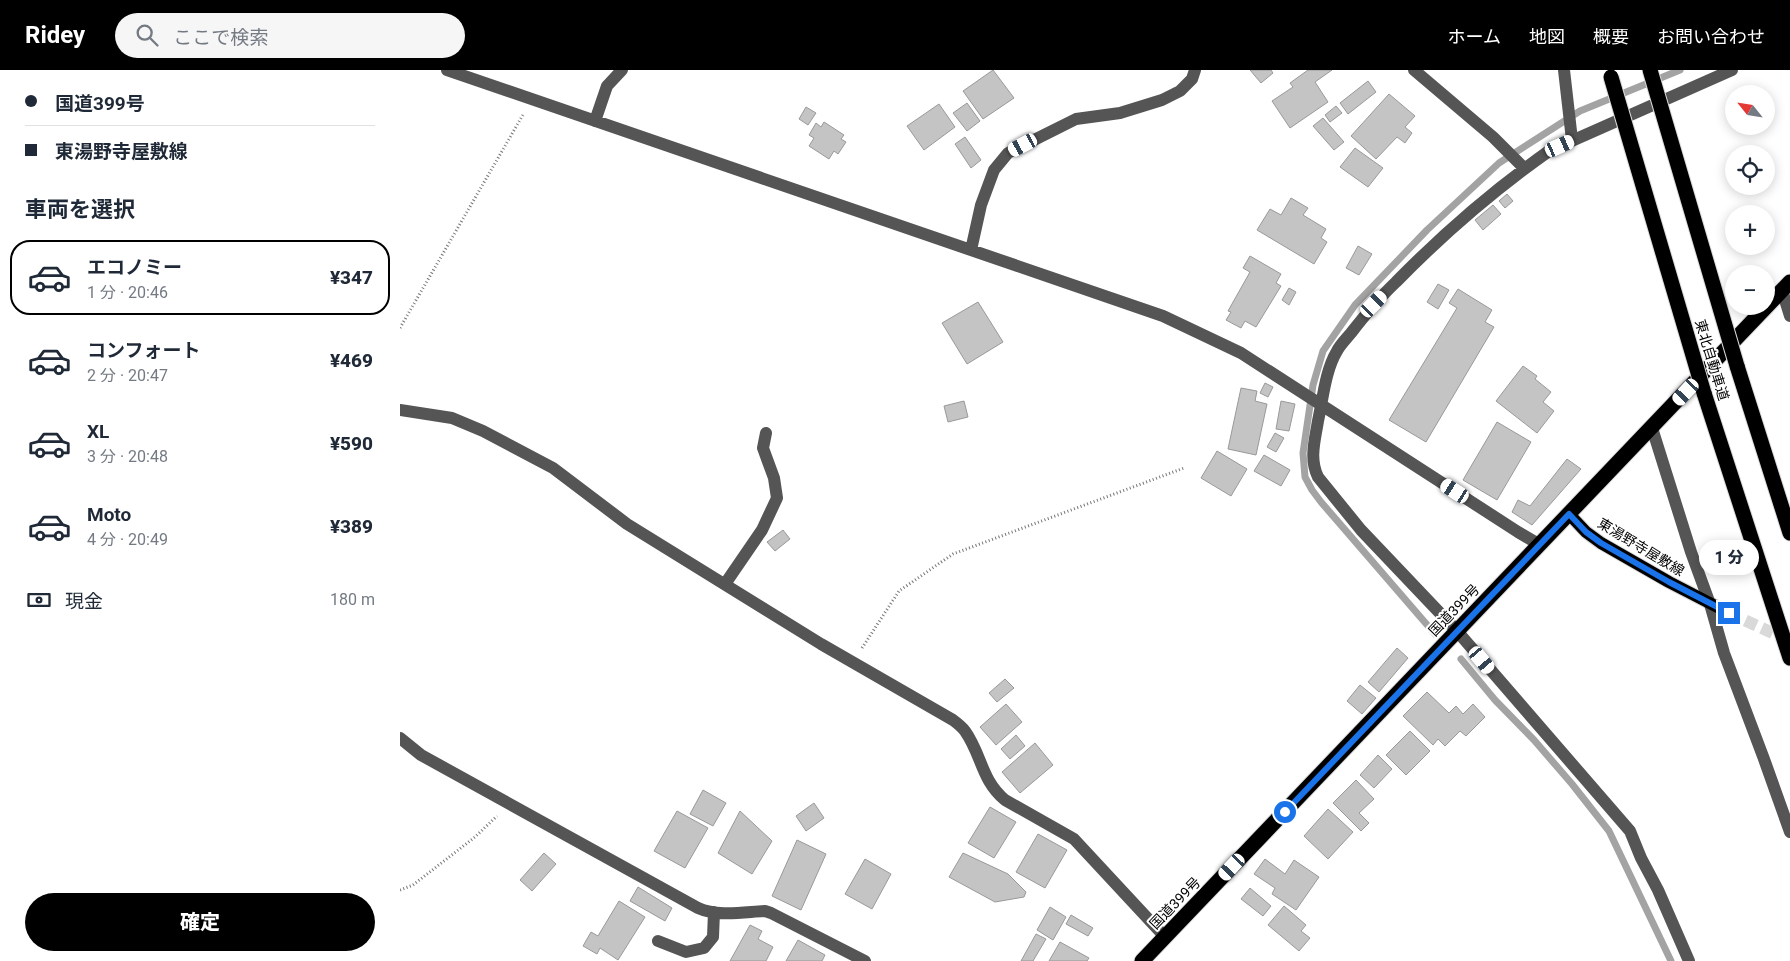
<!DOCTYPE html>
<html lang="ja">
<meta charset="utf-8">
<style>
body{margin:0;font-family:Roboto,"Noto Sans JP",sans-serif;background:#f6f6f7;color:#1f2937;height:100vh;display:flex;flex-direction:column;font-size:19px;white-space:nowrap}
*{box-sizing:border-box;margin:0}
p{font-size:16px;color:#747a83}
.icon{flex:none;width:28px;height:28px;fill:none;stroke:currentColor;stroke-width:2;stroke-linecap:round;stroke-linejoin:round}
.map{position:relative;flex:1;overflow:hidden}
.sheet{display:flex;flex-direction:column;background:#fff;width:400px}
.sheet>*{flex:none}
.guide{display:grid;align-content:center;height:110px;padding:0 25px;background:#fff}
.needle{width:32px;rotate:300deg}
.controls{position:absolute;left:1325px;top:15px;display:grid;gap:10px}
.controls a{display:grid;place-items:center;width:50px;height:50px;border-radius:50%;background:#fff;box-shadow:0 2px 12px #0003;font-size:25px}
.end{position:absolute;width:22px;height:22px;margin:-11px;border:6px solid #1a73e8;background:#fff;box-shadow:0 0 0 2px #fff}
.from{border-radius:50%}
.bubble{position:absolute;height:35px;border-radius:18px;background:#fff;box-shadow:0 2px 12px #0003;font-size:16px;font-weight:800;line-height:35px;text-align:center}
.car{position:absolute;width:15px;height:30px;margin:-15px -8px;border-radius:6px;box-shadow:0 0 4px 1px #0007;background:linear-gradient(#fff 24%,#345 0 40%,#fff 0 76%,#345 0 86%,#fff 0)}
.guide b{display:flex;align-items:center;gap:18px;height:48px;font-size:19px}
.guide b+b{border-top:1px solid #e0e1e3}
.guide i{width:12px;height:12px;background:#1f2937}
ul{padding:0;list-style:none}
li{display:flex;align-items:center;gap:15px;height:75px;margin:0 10px 8px;padding:0 15px;border:2px solid transparent;border-radius:20px}
li div{flex:1}
li b{display:block;font-size:19px}
li em{font-style:normal;font-weight:800}
li.selected{border-color:#000}
li>.icon{width:45px;height:45px;stroke-width:1.5}
h2{padding:0 25px;font-size:22px;line-height:60px}
.pay{display:flex;align-items:center;gap:12px;height:55px;padding:0 25px;font-size:19px}
.pay p{margin-inline-start:auto}
.button{display:flex;gap:10px;margin-top:auto;padding:10px 25px}
.button a{flex:1;height:58px;border-radius:30px;background:#000;color:#fff;font-size:20px;font-weight:800;line-height:58px;text-align:center}
header{display:flex;align-items:center;gap:30px;box-sizing:border-box;height:70px;padding:0 25px;background:#000;color:#fff}
header strong{font-size:24px}
nav{display:flex;gap:28px;margin-inline-start:auto;font-size:18px}
.search{width:350px;height:45px;background:#f6f6f7;display:flex;align-items:center;gap:12px;box-sizing:border-box;padding:0 18px;border-radius:28px;color:#747a83;font-size:19px}
main{display:flex;flex:1;min-height:0}
.map>svg:first-child{display:block}
</style>
<header>
<strong>Ridey</strong>
<div class="search"><svg class="icon" aria-label="search" viewBox="0 0 24 24"><circle cx="10" cy="10" r="6"/><path d="M15 15l6 6"/></svg>ここで検索</div>
<nav><a>ホーム</a><a>地図</a><a>概要</a><a>お問い合わせ</a></nav>
</header>
<main>
<section class="sheet">
<div class="guide">
<b><i class="from"></i>国道399号</b>
<b><i></i>東湯野寺屋敷線</b>
</div>
<h2>車両を選択</h2>
<ul>
<li class="selected"><svg class="icon" aria-label="car" viewBox="0 0 24 24"><path d="M5 17H2v-5l4-1 3-4h7l3 4 3 1v5h-3M9 17h6M6 11h13"/><circle cx="7" cy="17" r="2"/><circle cx="17" cy="17" r="2"/></svg><div><b>エコノミー</b><p>1 分 · 20:46</p></div><em>¥347</em></li>
<li><svg class="icon" aria-label="car" viewBox="0 0 24 24"><path d="M5 17H2v-5l4-1 3-4h7l3 4 3 1v5h-3M9 17h6M6 11h13"/><circle cx="7" cy="17" r="2"/><circle cx="17" cy="17" r="2"/></svg><div><b>コンフォート</b><p>2 分 · 20:47</p></div><em>¥469</em></li>
<li><svg class="icon" aria-label="car" viewBox="0 0 24 24"><path d="M5 17H2v-5l4-1 3-4h7l3 4 3 1v5h-3M9 17h6M6 11h13"/><circle cx="7" cy="17" r="2"/><circle cx="17" cy="17" r="2"/></svg><div><b>XL</b><p>3 分 · 20:48</p></div><em>¥590</em></li>
<li><svg class="icon" aria-label="car" viewBox="0 0 24 24"><path d="M5 17H2v-5l4-1 3-4h7l3 4 3 1v5h-3M9 17h6M6 11h13"/><circle cx="7" cy="17" r="2"/><circle cx="17" cy="17" r="2"/></svg><div><b>Moto</b><p>4 分 · 20:49</p></div><em>¥389</em></li>
</ul>
<div class="pay"><svg class="icon" aria-label="cash" viewBox="0 0 24 24"><path d="M3 7h18v10H3z"/><circle cx="12" cy="12" r="2"/></svg>現金<p>180 m</p></div>
<div class="button"><a>確定</a></div>
</section>
<div class="map">
<svg width="1390" height="891" viewBox="0 0 1390 891">
<rect width="100%" height="100%" fill="#fff"/>
<g fill="none" stroke-linecap="round" stroke-linejoin="round">
<path stroke="#a3a3a3" stroke-width="7" d="M1035 564 921 432 912 420 905 407 903 383 913 315 923 281 955 235 1027 160 1099 93 1180 41 1280 0
M1061 589 1095 630 1134 670 1172 714 1209 761 1271 891"/>
</g>
<path fill="#c4c4c4" stroke="#999" d="M593 0 614 28 583 49 563 21Z
M850 0H871L873 3 861 13Z
M908 0H932L915 12 928 32 890 58 872 31 893 17 890 13Z
M968 11 976 22 948 44 940 33Z
M989 24 1015 46 1005 57 1012 63 1005 73 997 67 976 89 951 66Z
M567 33 580 51 567 61 553 43Z
M539 34 555 57 524 80 507 56Z
M936 36 942 43 930 52 925 45Z
M406 37 416 43 408 55 399 49Z
M923 48 944 72 934 80 913 56Z
M424 52 444 65 441 69 446 72 438 84 434 81 429 89 409 76 414 68 409 65 416 53 421 57Z
M565 67 581 90 571 98 555 74Z
M955 78 983 98 968 117 940 97Z
M1107 124 1113 131 1105 138 1099 131Z
M891 128 908 138 903 145 926 159 921 168 927 172 914 194 857 160 870 139 881 145Z
M1093 135 1101 144 1083 160 1075 150Z
M958 176 972 184 959 205 946 198Z
M850 186 881 204 876 213 881 216 856 257 845 251 841 258 826 250 831 242 828 241 850 202 843 198Z
M1038 214 1049 220 1038 239 1027 232Z
M889 218 896 222 889 235 882 230Z
M1058 219 1092 240 1085 252 1094 257 1026 372 989 350 1057 238 1049 233Z
M578 232 603 272 567 294 542 253Z
M1123 296 1137 306 1135 309 1151 322 1143 332 1154 341 1137 363 1096 331Z
M865 313 873 317 868 327 860 323Z
M841 318 857 321 855 331 867 334 856 385 828 379Z
M564 331 568 347 548 352 544 336Z
M881 331 895 334 889 361 876 359Z
M1097 352 1131 372 1097 430 1063 410Z
M875 363 884 368 876 382 867 377Z
M817 381 847 399 831 426 801 408Z
M864 385 890 400 881 416 854 401Z
M1167 389 1181 399 1132 455 1112 442 1118 430 1130 436Z
M383 460 390 469 375 481 367 472Z
M997 578 1008 588 979 622 968 612Z
M605 609 614 618 597 632 589 623Z
M960 615 976 628 962 644 947 631Z
M1027 622 1049 643 1056 636 1063 644 1073 634 1085 647 1066 666 1060 661 1045 676 1038 669 1033 675 1003 646Z
M606 634 622 652 596 675 580 657Z
M1010 661 1030 681 1006 705 986 685Z
M616 665 625 676 610 689 601 679Z
M635 673 653 695 620 723 602 702Z
M978 685 992 699 974 718 960 705Z
M956 710 974 729 959 743 969 753 961 761 933 733Z
M303 720 326 733 313 756 290 744Z
M414 733 424 748 406 761 396 746Z
M590 737 616 752 594 788 568 773Z
M928 739 953 762 928 789 904 766Z
M277 741 308 758 285 798 254 781Z
M340 741 372 771 352 804 318 783Z
M638 764 667 780 645 818 616 802Z
M397 770 426 784 401 840 372 826Z
M144 783 156 794 132 821 120 810Z
M563 783 608 804 626 822 624 827 595 832 549 807Z
M465 789 491 804 472 839 445 824Z
M865 789 885 804 894 790 919 807 896 840 872 824 875 818 854 804Z
M238 817 272 838 265 851 230 831Z
M850 818 871 836 863 846 841 829Z
M219 831 245 847 218 890 200 878 197 884 183 876 191 862 198 866Z
M884 836 906 855 901 861 910 868 899 881 868 855Z
M650 837 666 847 653 870 637 860Z
M671 845 693 858 688 866 666 854Z
M350 855 362 861 358 869 373 877 366 891H330Z
M636 864 646 869 633 891H621Z
M398 870 425 885 422 891H386Z
M660 872 689 888 687 891H649Z"/>
<g fill="none" stroke-linecap="round" stroke-linejoin="round">
<path stroke="#d9d9d9" stroke-width="12" stroke-dasharray="12 6" stroke-linecap="butt" d="M1329 543 1390 571"/>
<defs>
<path id="major" d="M1169 444 1186 462 1201 473 1269 512 1329 543"/>
<path id="highway" d="M1337 296 1390 463
M1304 323 1390 588
M742 891 1390 212"/>
</defs>
<use href="#major" stroke="#dbdbdb" stroke-width="14"/>
<use href="#highway" stroke="#dbdbdb" stroke-width="17"/>
<path stroke="#777" stroke-width="3" stroke-dasharray="1 2.5" stroke-linecap="butt" d="M0 258 124 43
M462 578 499 521 553 484 784 398
M0 820 13 815 75 767 97 746"/>
<path stroke="#555" stroke-width="12" d="M47 0 763 246 841 283 1118 462 1140 475
M1014 0 1093 67 1124 98
M1164 0 1172 70
M195 51 207 16 222 0
M571 180 581 135 594 100 608 83 676 49 720 43 762 30 780 21 792 9 795 0
M1382 220 1390 246
M0 340 52 348 83 361 153 398 227 454 421 574 553 650C557 653 562 657 565 661 582 685 581 710 605 730L674 769 765 867
M1252 358 1291 482 1310 534 1324 583 1364 689 1390 762
M325 514 362 460 377 428 374 408 363 378 366 363
M0 668 21 685 298 838C318 847 344 842 365 841L371 843 465 891
M258 871 286 882 304 878 313 867 314 842
M1289 891 1258 820 1241 788 1230 761 1057 561 961 460 918 407C909 389 915 370 918 351 923 329 925 301 937 281 940 275 946 269 951 263 965 245 979 228 996 212 1043 164 1094 120 1149 81L1332 0"/>
<use href="#major" stroke="#000" stroke-width="12"/>
<use href="#highway" stroke="#000" stroke-width="15"/>
<defs>
<path id="highway-bridge" d="M1250 0 1337 296
M1211 7 1304 323"/>
</defs>
<use href="#highway-bridge" stroke="#dbdbdb" stroke-width="17" stroke-linecap="butt"/>
<use href="#highway-bridge" stroke="#000" stroke-width="15"/>
</g>
<g fill="none" stroke-linecap="round" stroke-linejoin="round">
<path stroke="#1a73e8" stroke-width="6" d="M885 742 1169 444 1186 462 1201 473 1269 512 1329 543"/>
</g>
<g text-anchor="middle" dominant-baseline="central" stroke-width="4" stroke-linejoin="round" paint-order="stroke">
<g font-size="14" fill="#000" stroke="#fff">
<text transform="translate(1312 290) rotate(73)">東北自動車道</text>
<text transform="translate(1241 477) rotate(31)">東湯野寺屋敷線</text>
<text transform="translate(1054 540) rotate(-46)">国道399号</text>
<text transform="translate(775 833) rotate(-46)">国道399号</text>
</g>
</g>
</svg>
<div class="controls">
<a><svg class="needle" viewBox="-14 -14 28 28"><path d="M0-13l5 13h-10z" fill="#e53935"/><path d="M0 13l5-13h-10z" fill="#747a83"/></svg></a>
<a><svg class="icon" aria-label="locate" viewBox="0 0 24 24"><circle cx="12" cy="12" r="6"/><path d="M12 2v4M12 18v4M2 12h4M18 12h4"/></svg></a>
<a>+</a>
<a>−</a>
</div>
<i class="end from" style="left:885px;top:742px"></i>
<i class="end" style="left:1329px;top:543px"></i>
<div class="bubble" style="left:1299px;top:470px;width:60px">1 分</div>
<i class="car" style="left:623px;top:75px;rotate:242deg"></i>
<i class="car" style="left:1160px;top:76px;rotate:66deg"></i>
<i class="car" style="left:974px;top:234px;rotate:44deg"></i>
<i class="car" style="left:1286px;top:322px;rotate:223deg"></i>
<i class="car" style="left:1055px;top:421px;rotate:303deg"></i>
<i class="car" style="left:1082px;top:590px;rotate:140deg"></i>
<i class="car" style="left:832px;top:797px;rotate:223deg"></i>
</div>
</main>
